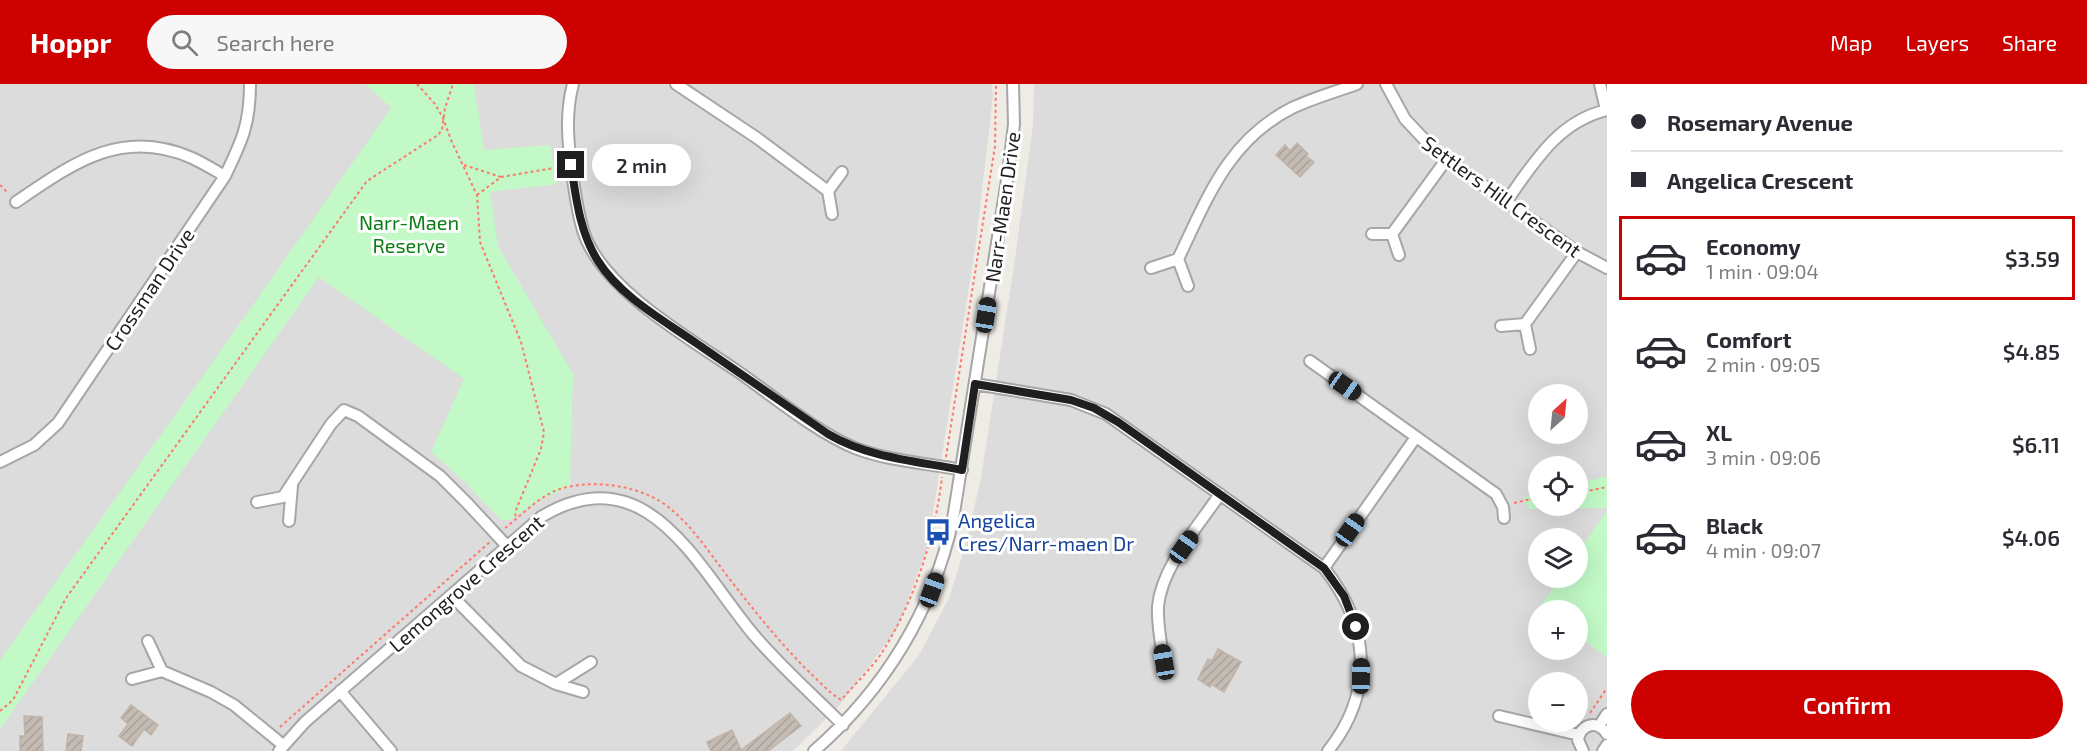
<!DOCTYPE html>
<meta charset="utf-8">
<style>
body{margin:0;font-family:"Exo 2",sans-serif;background:#f7f7f7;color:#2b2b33;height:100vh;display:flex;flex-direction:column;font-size:22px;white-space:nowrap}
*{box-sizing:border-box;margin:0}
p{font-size:20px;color:#7c7c81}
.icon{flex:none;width:33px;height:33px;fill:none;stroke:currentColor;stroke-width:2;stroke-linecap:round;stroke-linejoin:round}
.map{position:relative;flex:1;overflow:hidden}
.side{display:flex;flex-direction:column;background:#fff;width:480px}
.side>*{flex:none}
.top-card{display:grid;align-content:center;height:132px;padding:0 24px;background:#fff}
.needle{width:39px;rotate:27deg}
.tools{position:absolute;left:1528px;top:300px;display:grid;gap:12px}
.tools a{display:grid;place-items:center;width:60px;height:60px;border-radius:50%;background:#fff;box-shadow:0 6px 24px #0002;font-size:30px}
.end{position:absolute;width:27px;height:27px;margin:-14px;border:8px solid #1f1f1f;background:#fff;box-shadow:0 0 0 3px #fff}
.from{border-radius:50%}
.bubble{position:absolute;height:42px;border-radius:21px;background:#fff;box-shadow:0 6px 24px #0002;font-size:20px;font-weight:600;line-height:42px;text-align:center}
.car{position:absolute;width:18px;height:36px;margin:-18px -9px;border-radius:8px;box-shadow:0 0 4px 2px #0007;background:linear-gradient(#222 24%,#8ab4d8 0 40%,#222 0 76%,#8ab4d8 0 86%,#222 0)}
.top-card b{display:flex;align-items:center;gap:21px;height:57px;font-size:22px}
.top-card b+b{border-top:2px solid #e1e1e2}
.top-card i{width:15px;height:15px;background:#2b2b33}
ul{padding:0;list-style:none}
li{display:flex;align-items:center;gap:18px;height:84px;margin:0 12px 9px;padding:0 12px;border:3px solid transparent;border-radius:0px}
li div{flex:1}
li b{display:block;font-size:22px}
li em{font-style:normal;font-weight:600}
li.current{border-color:#cd0100}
li>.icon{width:54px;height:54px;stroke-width:1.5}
.button{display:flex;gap:12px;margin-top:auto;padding:12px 24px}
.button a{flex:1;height:69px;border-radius:36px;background:#cd0100;color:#fff;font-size:24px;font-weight:600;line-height:69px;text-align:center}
header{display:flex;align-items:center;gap:36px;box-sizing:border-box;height:84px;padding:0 30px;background:#cd0100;color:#fff}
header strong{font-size:28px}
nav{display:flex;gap:33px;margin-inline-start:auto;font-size:21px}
.search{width:420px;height:54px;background:#f7f7f7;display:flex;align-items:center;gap:15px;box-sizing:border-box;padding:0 21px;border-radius:33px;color:#7c7c81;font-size:22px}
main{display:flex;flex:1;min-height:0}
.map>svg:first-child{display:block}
</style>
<header>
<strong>Hoppr</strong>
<div class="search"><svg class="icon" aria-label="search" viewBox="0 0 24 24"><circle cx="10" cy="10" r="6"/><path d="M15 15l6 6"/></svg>Search here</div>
<nav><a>Map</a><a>Layers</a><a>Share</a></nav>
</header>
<main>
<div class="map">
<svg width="1607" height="667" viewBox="0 0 1607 667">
<defs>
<pattern id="building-hatch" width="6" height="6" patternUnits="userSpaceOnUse" patternTransform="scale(1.5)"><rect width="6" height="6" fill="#c4bcb4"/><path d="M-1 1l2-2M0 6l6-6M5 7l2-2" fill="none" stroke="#a8a19a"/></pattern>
</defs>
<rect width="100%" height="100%" fill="#efece5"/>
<path fill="#dddcdc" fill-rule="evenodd" d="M0 0H992L993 12 975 166 927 465 897 545 839 622 793 667H0Z
M1034 0H1607V667H841L919 571 949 514 966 460 981 394 1014 182 1033 40ZM1539 310H1578V350H1539ZM1539 382H1578V422H1539ZM1539 454H1578V494H1539ZM1539 526H1578V566H1539ZM1539 598H1578V638H1539Z"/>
<path fill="#c2f9c6" d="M366 0H474L484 66 550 61 557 100 490 108 498 162 573 290 570 403 539 416 510 436H501L497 432 465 398 431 368 464 295 319 193 0 645V576L203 292 391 24Z
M1607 392V424L1529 425 1524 413 1539 409V422H1578V400Z
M1607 427V573L1578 552V526H1542L1539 524 1560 494H1578V468Z"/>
<path fill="url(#building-hatch)" stroke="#c1b3a7" stroke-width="1.5" d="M1297 59 1308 70 1306 72 1314 78 1300 93 1276 71 1285 61 1290 67Z
M1218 565 1241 578 1224 608 1211 600 1210 603 1198 595 1208 575 1212 577Z
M131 621 158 641 151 651 144 645 132 662 119 652 128 640 121 634Z
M790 629 801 642 768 667H711L707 658 732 646 741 666Z
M24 632 42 633 43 667H20V652H25Z
M68 650 83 652 81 667H66Z"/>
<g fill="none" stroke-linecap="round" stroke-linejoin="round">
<defs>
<path id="minor" d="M573 0C565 30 568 59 572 90 576 112 578 136 587 157 612 211 691 255 740 289 774 313 818 349 855 364 888 377 926 379 962 386
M676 0 757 54 828 107
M1386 0 1405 35 1435 67 1577 168 1607 184
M1600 0 1606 26
M16 118C72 80 121 43 192 74 203 79 214 86 225 92
M1506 118C1533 80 1558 37 1607 26
M832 130 828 107 842 88
M1372 150H1392L1399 171
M1392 150 1446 76
M1178 175C1207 115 1228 56 1292 24 1313 14 1335 8 1357 0
M1151 184 1178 175 1188 202
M1525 240 1577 168
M1501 242 1525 240 1530 265
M1310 277 1496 410 1503 423 1504 434
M975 300 1071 316 1106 330 1324 484C1370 542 1375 608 1328 667
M0 378 34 361 58 339 225 92C242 57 250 40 250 0
M257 418 283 413 331 340 344 326 358 332 440 392 467 419 507 462
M289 437 292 402
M1324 484 1416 353
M451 511 521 582 556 600 583 608
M1164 578C1161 559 1157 541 1158 522 1162 482 1198 443 1220 410
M162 587 211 608 234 621 283 661
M132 595 162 587 148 557
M556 600 591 578
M340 607 391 667
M1499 632 1579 651
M1599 642 1607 630
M279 667 305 638 541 433C647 369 697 483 753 550 780 582 813 611 843 641
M814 667C884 606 933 527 953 435L1008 90 1014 40 1013 0
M1583 667 1578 656C1581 639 1598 636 1607 650
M1603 667 1607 661"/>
</defs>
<use href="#minor" stroke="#a6a6a6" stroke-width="14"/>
<path stroke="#fa7a6c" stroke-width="2" stroke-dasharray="3 3" stroke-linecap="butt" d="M417 0 435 20 443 34 451 56 477 111 480 158 521 258 544 348 541 365 516 426 515 435
M464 81 501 93
M0 101 8 109
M477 111 501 93 560 83
M946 373 995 62 996 0
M1578 409 1607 403
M1514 419 1539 413
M505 444C522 431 539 412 560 405 595 394 645 402 672 426 692 443 707 465 722 485 748 519 774 552 804 583 816 594 827 607 841 616 855 600 872 584 883 567 915 515 935 453 942 393
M0 627 13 616 66 514 367 97 438 51 442 46 445 24 453 0
M1590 629 1607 604
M280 643 490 458"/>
<use href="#minor" stroke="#fff" stroke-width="10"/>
</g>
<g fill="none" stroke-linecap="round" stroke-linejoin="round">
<path stroke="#1f1f1f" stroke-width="8" d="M571 81C576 114 580 149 598 177 620 212 663 236 696 259 740 289 784 320 828 350 869 374 916 377 962 386L975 300 1071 316 1094 324 1118 338 1324 484 1344 512 1356 543"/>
</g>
<defs>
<symbol id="bus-bare" viewBox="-9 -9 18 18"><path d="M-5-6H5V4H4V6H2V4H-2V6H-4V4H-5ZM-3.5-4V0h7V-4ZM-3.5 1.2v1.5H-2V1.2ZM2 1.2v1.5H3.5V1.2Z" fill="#1a4fb4" stroke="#fff" stroke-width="2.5" paint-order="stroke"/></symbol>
</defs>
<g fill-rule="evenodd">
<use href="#bus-bare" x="919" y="429" width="38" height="38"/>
</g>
<g text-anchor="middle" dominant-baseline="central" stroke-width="6" stroke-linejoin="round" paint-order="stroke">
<g font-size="20" fill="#1f1f1f" stroke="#fff">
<text transform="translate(1502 112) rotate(36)">Settlers Hill Crescent</text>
<text transform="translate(1002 123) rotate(-82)">Narr-Maen Drive</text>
<text transform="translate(149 205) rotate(-56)">Crossman Drive</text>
<text transform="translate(466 499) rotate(-41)">Lemongrove Crescent</text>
</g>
<g font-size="20" fill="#0c7e15" stroke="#fff">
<text x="409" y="138">Narr-Maen<tspan x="409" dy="23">Reserve</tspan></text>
</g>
<g font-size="20" fill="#164399" stroke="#fff" text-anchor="start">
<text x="958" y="436">Angelica<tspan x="958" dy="23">Cres/Narr-maen Dr</tspan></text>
</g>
</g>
</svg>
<div class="tools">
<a><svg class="needle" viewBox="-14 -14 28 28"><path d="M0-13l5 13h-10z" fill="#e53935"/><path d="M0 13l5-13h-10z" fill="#7c7c81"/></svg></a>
<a><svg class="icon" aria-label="locate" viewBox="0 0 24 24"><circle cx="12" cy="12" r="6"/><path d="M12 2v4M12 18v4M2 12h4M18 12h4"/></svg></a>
<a><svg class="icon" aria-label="layers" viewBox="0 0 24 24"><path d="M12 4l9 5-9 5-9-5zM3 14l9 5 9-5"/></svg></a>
<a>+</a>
<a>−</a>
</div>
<i class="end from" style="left:1356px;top:543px"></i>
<i class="end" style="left:571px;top:81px"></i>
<div class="bubble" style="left:592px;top:60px;width:99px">2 min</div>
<i class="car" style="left:986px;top:231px;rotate:9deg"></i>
<i class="car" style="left:1345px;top:302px;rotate:125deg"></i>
<i class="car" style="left:1350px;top:446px;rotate:35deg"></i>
<i class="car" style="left:1184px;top:463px;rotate:35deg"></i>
<i class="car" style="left:932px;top:506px;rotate:20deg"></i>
<i class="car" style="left:1164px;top:578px;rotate:351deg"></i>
<i class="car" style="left:1361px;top:592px;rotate:1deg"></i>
</div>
<section class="side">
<div class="top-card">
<b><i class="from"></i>Rosemary Avenue</b>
<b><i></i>Angelica Crescent</b>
</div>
<ul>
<li class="current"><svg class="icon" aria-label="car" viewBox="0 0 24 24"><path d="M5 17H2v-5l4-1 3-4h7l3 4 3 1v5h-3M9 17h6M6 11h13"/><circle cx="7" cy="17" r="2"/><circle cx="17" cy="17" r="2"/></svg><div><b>Economy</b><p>1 min · 09:04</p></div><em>$3.59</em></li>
<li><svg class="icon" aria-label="car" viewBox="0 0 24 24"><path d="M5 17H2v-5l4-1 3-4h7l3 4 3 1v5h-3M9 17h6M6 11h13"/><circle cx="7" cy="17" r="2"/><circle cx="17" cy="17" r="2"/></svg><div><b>Comfort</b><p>2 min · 09:05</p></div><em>$4.85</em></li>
<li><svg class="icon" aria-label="car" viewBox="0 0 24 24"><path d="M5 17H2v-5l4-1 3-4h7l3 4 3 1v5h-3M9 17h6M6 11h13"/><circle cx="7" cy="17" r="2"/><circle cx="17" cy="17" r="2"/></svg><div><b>XL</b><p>3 min · 09:06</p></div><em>$6.11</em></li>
<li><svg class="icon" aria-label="car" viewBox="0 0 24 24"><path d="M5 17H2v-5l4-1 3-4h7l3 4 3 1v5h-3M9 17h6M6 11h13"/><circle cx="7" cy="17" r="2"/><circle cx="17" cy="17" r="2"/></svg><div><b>Black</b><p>4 min · 09:07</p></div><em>$4.06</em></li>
</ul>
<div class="button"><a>Confirm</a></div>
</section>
</main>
